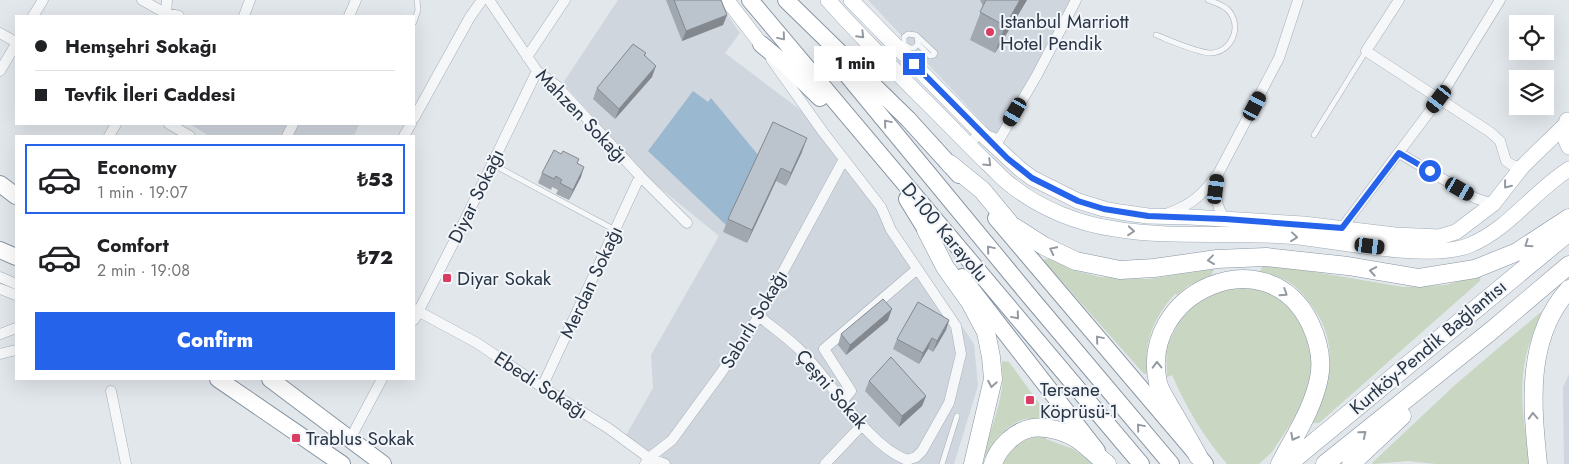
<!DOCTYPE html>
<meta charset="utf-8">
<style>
body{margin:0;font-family:Jost,sans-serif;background:#f2f2f2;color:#202124;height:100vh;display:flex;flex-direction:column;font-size:19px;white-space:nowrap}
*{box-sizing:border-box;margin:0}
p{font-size:16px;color:#757577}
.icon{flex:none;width:28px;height:28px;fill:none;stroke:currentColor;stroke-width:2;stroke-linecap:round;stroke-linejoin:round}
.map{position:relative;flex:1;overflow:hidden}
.panel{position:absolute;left:15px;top:135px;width:400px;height:245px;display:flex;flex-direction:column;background:#fff;border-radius:0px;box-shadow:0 5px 20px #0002}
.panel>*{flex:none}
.top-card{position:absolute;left:15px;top:15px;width:400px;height:110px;border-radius:0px;box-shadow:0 5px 20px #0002;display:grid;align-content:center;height:110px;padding:0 20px;background:#fff}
.tools{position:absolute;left:1509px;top:15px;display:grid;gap:10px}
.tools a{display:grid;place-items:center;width:45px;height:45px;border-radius:0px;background:#fff;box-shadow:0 5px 20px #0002;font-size:25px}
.end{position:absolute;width:22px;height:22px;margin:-11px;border:6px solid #2563eb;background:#fff;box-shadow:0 0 0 2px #fff}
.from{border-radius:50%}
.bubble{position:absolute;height:35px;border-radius:0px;background:#fff;box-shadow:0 5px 20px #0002;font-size:16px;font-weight:800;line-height:35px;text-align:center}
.car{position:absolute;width:15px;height:30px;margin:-15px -8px;border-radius:6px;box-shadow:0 0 4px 1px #0007;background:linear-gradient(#222 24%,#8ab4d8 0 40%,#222 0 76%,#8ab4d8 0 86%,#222 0)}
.top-card b{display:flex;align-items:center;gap:18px;height:48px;font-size:19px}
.top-card b+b{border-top:1px solid #e0e0e0}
.top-card i{width:12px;height:12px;background:#202124}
ul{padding:9px 0 0;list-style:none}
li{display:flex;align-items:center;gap:15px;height:70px;margin:0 10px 8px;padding:0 10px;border:2px solid transparent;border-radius:0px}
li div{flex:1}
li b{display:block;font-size:19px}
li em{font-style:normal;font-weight:800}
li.active{border-color:#2563eb}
li>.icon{width:45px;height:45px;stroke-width:1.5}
.primary-button{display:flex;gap:10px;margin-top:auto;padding:10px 20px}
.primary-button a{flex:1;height:58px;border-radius:0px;background:#2563eb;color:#fff;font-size:20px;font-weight:800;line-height:58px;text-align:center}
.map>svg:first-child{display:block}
</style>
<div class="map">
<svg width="1569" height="464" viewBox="0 0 1569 464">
<rect width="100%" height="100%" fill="#e2e7ec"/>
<path fill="#d0d6de" d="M618 0H717L740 33 725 53 831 133 974 344 978 386 954 464H654L625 437 653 388 651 355 719 236 648 178 563 83Z
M868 0H1080L999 140Z
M190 124H359L354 136H209Z
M1569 374V464H1564L1563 387Z"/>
<path fill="#c9d6c2" d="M1052 258 1070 269 1099 277 1149 279 1214 269 1211 276 1188 286 1177 295 1175 294C1156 314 1141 345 1149 373L1144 374 1043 260Z
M1263 266 1297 269 1403 287 1446 285 1481 275 1480 281 1319 423H1313C1329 382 1341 345 1312 306 1304 295 1297 286 1285 280 1277 276 1267 275 1259 273Z
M1243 285 1276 294 1300 315 1315 356 1312 383 1297 414 1272 452 1259 464H1227C1203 436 1187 409 1172 375L1167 377 1166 348 1181 317 1198 298Z
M1542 311C1537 323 1532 336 1528 348 1517 386 1524 426 1530 464H1436L1408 461 1373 464 1372 463 1456 384Z
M1002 361 1009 362 1047 414 1045 421C1039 420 1031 418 1025 419 1003 425 991 446 981 464 987 439 998 414 1002 388 1003 379 1002 370 1002 361Z
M1045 435 1046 439 1073 449 1094 464H1003C1011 445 1025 438 1045 435Z"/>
<path fill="#9ab8cf" d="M693 91 708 102 711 98 759 156 726 225 648 151Z"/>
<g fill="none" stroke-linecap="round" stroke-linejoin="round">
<defs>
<path id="service" d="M414 22 418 10 417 0
M1156 35C1169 40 1200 54 1212 53 1232 51 1242 27 1229 11 1224 5 1216 3 1208 0
M917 37 918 44 914 48H910L904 44V37L908 34 916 35 935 53 934 55 930 56 918 44
M1314 135 1366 51
M492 164 615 230
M942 464 957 416"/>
<path id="minor" d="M142 0 165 13 179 16
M489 0 537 71 557 86 640 176 687 223
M1399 0 1366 51 1490 132 1500 141 1506 161 1512 165 1522 167
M33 16 43 0
M166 16 167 0
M244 16 250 0
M349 16 356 0
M0 33 16 42
M527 57 565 0
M0 71 16 44
M414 118 470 17 482 0
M169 124 190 136
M109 136 116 124
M287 136 293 124
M404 136 411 124
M968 144 981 133 999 140 1037 75 1076 0
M1399 153 1475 198 1493 204
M1218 175C1216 193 1214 203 1225 219
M1166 214C1192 205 1202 195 1218 174L1279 58 1298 0
M1342 228 1439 99 1500 0
M0 277 16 284
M0 289 16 295
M414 309 477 343 542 387 608 428 649 458 665 464
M759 316C772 327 788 338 800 350 832 381 866 445 907 460L916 457 922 451 949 403 961 354 956 326 891 230 881 207 823 132 771 59
M414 320 462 226 537 71
M0 334 16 328
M0 354 16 350
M542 387 640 176
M111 391 126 464
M843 401 851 391 824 349 916 270
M350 439 382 379
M645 464 649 458 672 440 721 373 759 316 844 159
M825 464 862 425"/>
<path id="secondary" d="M727 0 761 44"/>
<path id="primary" d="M828 0C856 32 887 62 917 93 941 116 963 140 987 163 996 171 1003 180 1012 186 1041 209 1079 224 1115 229 1175 239 1238 231 1299 237 1343 242 1432 261 1470 245 1509 229 1534 191 1569 169
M851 0 981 133 1020 169 1032 178 1078 201 1104 209 1120 212 1148 216 1190 217 1303 224 1395 235 1439 237 1456 232 1493 204 1522 167 1565 125
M1567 120C1562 130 1564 138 1569 147"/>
<path id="trunk" d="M750 0 1141 464
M786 0 908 119 959 175
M761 44 785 64 820 98
M833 58 1031 298 1171 464
M0 184 16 196
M907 199 926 230 934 242
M996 218 1205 464
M0 250 16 257
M962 277 1097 451
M218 379 342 464
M270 379 383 464"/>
<path id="motorway" d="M950 164 982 190 1011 225 1044 246 1076 261 1120 270 1154 268 1217 259 1266 257 1348 266 1419 278 1475 269 1517 252 1569 218
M926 230 945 267 970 302 986 332 991 357 993 379 973 464
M1198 456C1189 440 1180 423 1170 407 1166 399 1160 391 1158 383 1138 292 1267 235 1310 323 1318 340 1323 359 1319 378 1313 409 1294 437 1280 464
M993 464C998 448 1015 431 1032 428 1045 426 1065 431 1077 439 1087 446 1097 456 1107 464
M1288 464 1569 232
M1325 464 1491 331 1569 265
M1351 464 1402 416
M1538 464C1532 405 1525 338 1569 289"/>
</defs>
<use href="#service" stroke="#a6aeb7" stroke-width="6"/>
<use href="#minor" stroke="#a6aeb7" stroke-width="11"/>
<use href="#secondary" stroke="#a6aeb7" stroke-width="15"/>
<use href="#primary" stroke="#a0acb9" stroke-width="16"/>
<use href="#trunk" stroke="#8895a4" stroke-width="18"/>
<use href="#motorway" stroke="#8895a4" stroke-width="19"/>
<use href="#service" stroke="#f5f7f9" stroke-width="5"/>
<use href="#minor" stroke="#f5f7f9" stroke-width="10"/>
<use href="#secondary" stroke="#fff" stroke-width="14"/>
<use href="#primary" stroke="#fff" stroke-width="15"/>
<use href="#trunk" stroke="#fff" stroke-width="16"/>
<use href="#motorway" stroke="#fff" stroke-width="18"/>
</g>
<path fill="#a1a8af" d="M666 0H721L727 15 723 25 682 41Z
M980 0H1027L995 53 970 40 983 6Z
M646 53 645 56 652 77 615 119 593 99 597 88Z
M773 122 802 152 786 186 776 181 747 243 723 232 728 219Z
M561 154 579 159 577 163 581 177 569 200 556 194 558 190 552 187 551 190 538 183 542 173Z
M888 320 846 355 838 345 841 334Z
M949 320 946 330 933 352 928 349 919 364 893 349 897 339Z
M869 381 926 396 922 406 899 427 865 391Z"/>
<path fill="#83888f" d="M1020 0H1027L995 53 1005 26Z
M727 15 723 25 682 41 686 31Z
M656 66 652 77 615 119 619 109Z
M807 138 802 152 786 186 791 173Z
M584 167 581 177 569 200 573 190Z
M781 168 776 181 747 243 752 230Z
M892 309 888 320 846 355 850 345Z
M949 320 946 330 933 352 937 341Z
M932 338 928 349 919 364 923 353Z
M926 396 922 406 899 427 902 416Z"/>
<path fill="#bbc3cc" stroke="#83888f" d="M674 0H721L727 15 686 31Z
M986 0H1020L1005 26 980 12Z
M633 44 646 53 644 55 656 66 619 109 597 88Z
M773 122 807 138 791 173 781 168 752 230 728 219Z
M554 150 561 154 563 151 579 159 577 163 584 167 573 190 560 183 562 180 556 176 554 179 542 173Z
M883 299 892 309 850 345 841 334Z
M918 302 949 320 937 341 932 338 923 353 897 339Z
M891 357 926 396 902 416 869 381Z"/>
<defs><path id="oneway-chevron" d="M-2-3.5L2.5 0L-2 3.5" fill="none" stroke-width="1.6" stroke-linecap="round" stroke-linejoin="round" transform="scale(1.25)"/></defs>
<g stroke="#949aa2">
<use href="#oneway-chevron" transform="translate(861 35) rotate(45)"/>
<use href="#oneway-chevron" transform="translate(782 37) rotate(50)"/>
<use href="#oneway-chevron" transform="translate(887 123) rotate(-130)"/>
<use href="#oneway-chevron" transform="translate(988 163) rotate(44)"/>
<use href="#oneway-chevron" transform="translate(1507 185) rotate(128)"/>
<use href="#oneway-chevron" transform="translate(1131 231) rotate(5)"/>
<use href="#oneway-chevron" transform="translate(1294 237) rotate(6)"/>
<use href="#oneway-chevron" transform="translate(1528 244) rotate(146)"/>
<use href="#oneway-chevron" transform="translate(990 249) rotate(-130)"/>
<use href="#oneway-chevron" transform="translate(1053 250) rotate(-154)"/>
<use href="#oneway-chevron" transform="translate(1211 260) rotate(173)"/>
<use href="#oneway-chevron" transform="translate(1373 271) rotate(-170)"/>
<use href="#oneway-chevron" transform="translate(1284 293) rotate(33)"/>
<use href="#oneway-chevron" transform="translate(1016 316) rotate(50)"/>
<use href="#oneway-chevron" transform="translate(1099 339) rotate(-130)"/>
<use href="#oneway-chevron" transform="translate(1157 365) rotate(-91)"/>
<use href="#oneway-chevron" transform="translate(992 384) rotate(100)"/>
<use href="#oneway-chevron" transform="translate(1533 416) rotate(-92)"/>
<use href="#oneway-chevron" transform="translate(1140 427) rotate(-130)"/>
<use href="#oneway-chevron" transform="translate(1363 434) rotate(-39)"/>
<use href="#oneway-chevron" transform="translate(1294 437) rotate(118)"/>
</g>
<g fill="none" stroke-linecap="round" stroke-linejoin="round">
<path stroke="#2563eb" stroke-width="6" d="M914 64 1007 158 1032 178 1078 201 1104 209 1148 216 1225 219 1342 228 1399 153 1430 171"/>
</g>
<g fill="#db3c62" stroke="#f2f5f9" stroke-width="2">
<circle cx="990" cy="32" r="5"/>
<rect x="442" y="273" width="10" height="10" rx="2.5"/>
<rect x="1025" y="395" width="10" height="10" rx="2.5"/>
<rect x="291" y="433" width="10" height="10" rx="2.5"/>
</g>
<g text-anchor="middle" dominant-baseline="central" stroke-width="4" stroke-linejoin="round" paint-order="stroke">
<g font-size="19" fill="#283545" stroke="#f2f5f9" text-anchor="start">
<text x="1000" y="21">Istanbul Marriott<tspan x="1000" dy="22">Hotel Pendik</tspan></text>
<text x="457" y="278">Diyar Sokak</text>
<text x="1040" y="389">Tersane<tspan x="1040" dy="22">Köprüsü-1</tspan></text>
<text x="306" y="438">Trablus Sokak</text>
</g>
<g font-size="19" fill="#283545" stroke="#f2f5f9">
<text transform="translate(582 116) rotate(46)">Mahzen Sokağı</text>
<text transform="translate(476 196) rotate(-64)">Diyar Sokağı</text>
<text transform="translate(945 232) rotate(50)">D-100 Karayolu</text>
<text transform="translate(591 282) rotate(-65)">Merdan Sokağı</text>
<text transform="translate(754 319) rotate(-59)">Sabırlı Sokağı</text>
<text transform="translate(1428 347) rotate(-40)">Kurtköy-Pendik Bağlantısı</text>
<text transform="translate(541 385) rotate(33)">Ebedi Sokağı</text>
<text transform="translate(832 389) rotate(49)">Çeşni Sokak</text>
</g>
</g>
</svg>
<div class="tools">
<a><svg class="icon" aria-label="locate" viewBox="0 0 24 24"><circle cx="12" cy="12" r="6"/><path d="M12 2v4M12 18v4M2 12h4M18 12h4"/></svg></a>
<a><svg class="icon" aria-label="layers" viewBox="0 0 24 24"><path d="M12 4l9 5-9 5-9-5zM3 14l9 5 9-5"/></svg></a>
</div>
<i class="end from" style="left:1430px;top:171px"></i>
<i class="end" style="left:914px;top:64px"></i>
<div class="bubble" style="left:814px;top:46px;width:82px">1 min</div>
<i class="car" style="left:1439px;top:99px;rotate:217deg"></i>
<i class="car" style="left:1255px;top:106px;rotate:28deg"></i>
<i class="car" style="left:1015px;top:112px;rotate:210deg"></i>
<i class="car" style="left:1216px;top:189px;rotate:7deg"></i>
<i class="car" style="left:1460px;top:189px;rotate:120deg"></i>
<i class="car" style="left:1370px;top:246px;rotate:97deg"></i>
<div class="top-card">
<b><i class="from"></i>Hemşehri Sokağı</b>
<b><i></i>Tevfik İleri Caddesi</b>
</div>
<section class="panel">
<ul>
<li class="active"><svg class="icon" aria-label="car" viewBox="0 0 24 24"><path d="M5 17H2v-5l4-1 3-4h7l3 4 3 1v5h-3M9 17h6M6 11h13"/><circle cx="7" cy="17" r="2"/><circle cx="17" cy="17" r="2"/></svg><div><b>Economy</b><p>1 min · 19:07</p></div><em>₺53</em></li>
<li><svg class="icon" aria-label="car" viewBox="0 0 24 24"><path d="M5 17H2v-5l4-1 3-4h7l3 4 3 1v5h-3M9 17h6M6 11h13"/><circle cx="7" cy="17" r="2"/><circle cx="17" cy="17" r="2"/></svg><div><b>Comfort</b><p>2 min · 19:08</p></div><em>₺72</em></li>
</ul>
<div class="primary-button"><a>Confirm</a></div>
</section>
</div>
